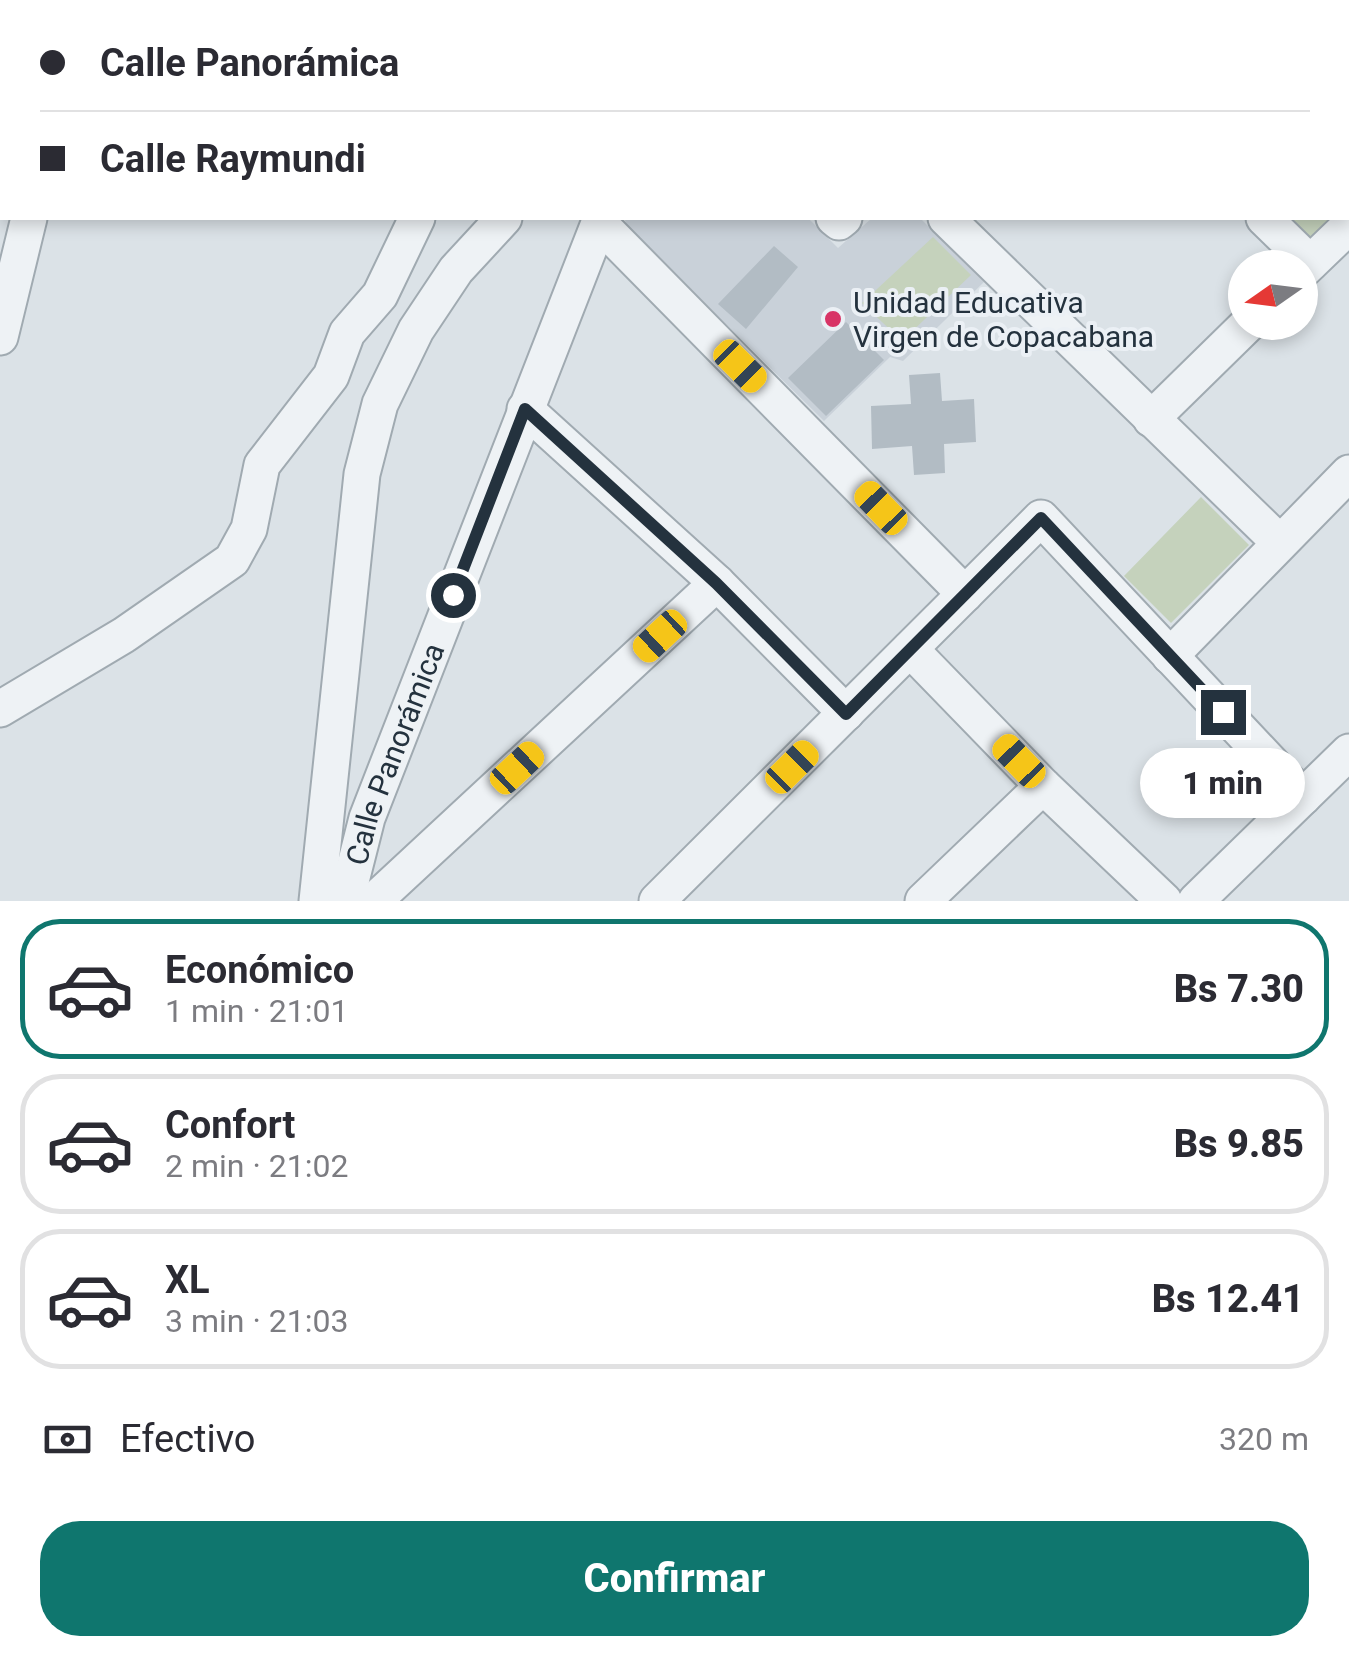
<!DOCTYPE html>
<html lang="es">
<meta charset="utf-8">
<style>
body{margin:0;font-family:Roboto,sans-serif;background:#f2f2f3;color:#2b2b33;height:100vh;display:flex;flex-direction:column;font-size:38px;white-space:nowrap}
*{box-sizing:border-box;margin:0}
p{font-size:32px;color:#7c7c81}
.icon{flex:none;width:55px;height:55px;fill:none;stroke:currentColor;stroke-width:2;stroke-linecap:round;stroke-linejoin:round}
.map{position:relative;height:901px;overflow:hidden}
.details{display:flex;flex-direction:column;background:#fff;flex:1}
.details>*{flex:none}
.top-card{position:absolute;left:0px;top:0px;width:1350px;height:220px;box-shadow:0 5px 15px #0003;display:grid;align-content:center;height:220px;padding:0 40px;background:#fff}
.needle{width:65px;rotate:256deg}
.buttons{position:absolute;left:1228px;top:250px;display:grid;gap:20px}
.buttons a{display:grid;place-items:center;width:90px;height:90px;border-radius:50%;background:#fff;box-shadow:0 5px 15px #0003;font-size:50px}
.end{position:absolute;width:45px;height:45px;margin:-22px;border:12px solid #24323e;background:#fff;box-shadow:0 0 0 5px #fff}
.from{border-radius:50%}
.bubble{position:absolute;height:70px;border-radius:35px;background:#fff;box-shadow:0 5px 15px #0003;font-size:32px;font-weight:800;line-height:70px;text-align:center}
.car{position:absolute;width:30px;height:60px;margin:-30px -15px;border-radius:12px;box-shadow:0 0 8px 2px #0007;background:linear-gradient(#f5c518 24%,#345 0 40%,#f5c518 0 76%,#345 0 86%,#f5c518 0)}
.top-card b{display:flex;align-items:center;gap:35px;height:95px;font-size:38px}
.top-card b+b{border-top:2px solid #e1e1e2}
.top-card i{width:25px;height:25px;background:#2b2b33}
ul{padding:18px 0 0;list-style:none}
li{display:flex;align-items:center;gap:30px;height:140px;margin:0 20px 15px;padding:0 20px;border:5px solid #e1e1e2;border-radius:40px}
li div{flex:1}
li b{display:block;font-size:38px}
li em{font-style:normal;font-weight:800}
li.current{border-color:#0f766e}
li>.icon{width:90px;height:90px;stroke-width:1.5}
.pay{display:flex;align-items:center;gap:25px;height:110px;padding:0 40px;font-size:38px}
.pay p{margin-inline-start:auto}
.action{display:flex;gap:20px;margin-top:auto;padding:20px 40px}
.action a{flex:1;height:115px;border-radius:40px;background:#0f766e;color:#fff;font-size:40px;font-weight:800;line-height:115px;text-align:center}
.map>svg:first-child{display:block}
</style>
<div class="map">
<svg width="1349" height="901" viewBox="0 0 1349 901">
<rect width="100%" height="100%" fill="#dbe2e7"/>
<path fill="#c9d1d9" d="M624 218H808L838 248 872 218H920L984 282 903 361 890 357 824 421 628 227Z"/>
<path fill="#c5d2bc" d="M1088 0H1349V199L1348 2H1085Z
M1283 218H1330L1307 241Z
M933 237 971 275 902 341 862 303Z
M1201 497 1249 545 1171 623 1124 576Z"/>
<path fill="#b2bcc4" d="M774 246 798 267 746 329 718 304Z
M846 322 884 360 826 416 788 378Z
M940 373 942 401 974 399 976 442 944 444 945 473 914 475 912 446 872 449 871 406 911 404 909 375Z"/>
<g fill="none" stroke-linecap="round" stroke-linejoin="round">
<defs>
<g id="minor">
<path d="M36 2 37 0"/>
<path d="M623 2V0"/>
<path d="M799 2 801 0"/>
<path d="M1055 2 1058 0"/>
<path d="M834 218 839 222 844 218"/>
<path d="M946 218 1278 541"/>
<path d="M1264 218 1310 263"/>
<path d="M600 224 965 594"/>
<path d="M1300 273 1349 226"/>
<path d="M0 337 29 218"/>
<path d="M525 409 717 583 846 713"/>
<path d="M1151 419 1250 322"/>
<path d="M910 649 1043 786 1164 901"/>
<path d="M1170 656 1349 473"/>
<path d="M0 709 124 635 232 560 249 529 262 465 331 376 347 333 380 295 417 218"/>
<path d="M317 901 362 474 380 404 416 330 456 270 504 218"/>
<path id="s1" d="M346 901 367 818 601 218"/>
<path d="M374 901 717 583"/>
<path d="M657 901 1041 518 1303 797"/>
<path d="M923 901 1043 786"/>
<path d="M1196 901 1349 752"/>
</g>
</defs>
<use href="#minor" stroke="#a0aab1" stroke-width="39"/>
<path stroke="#b9c0c5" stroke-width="5" stroke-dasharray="8 8" stroke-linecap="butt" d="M1246 0 1247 2"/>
<use href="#minor" stroke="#eef2f5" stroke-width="35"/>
</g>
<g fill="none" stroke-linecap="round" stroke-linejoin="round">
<path stroke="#24323e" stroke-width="12" d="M453 595 525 409 716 583 846 714 1041 518 1223 712"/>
</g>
<circle fill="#d83466" stroke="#ebf0f5" stroke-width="4" cx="833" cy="319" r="10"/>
<g text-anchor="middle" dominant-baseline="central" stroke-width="8" stroke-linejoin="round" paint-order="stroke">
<g font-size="30" fill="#24323e" stroke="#ebf0f5" text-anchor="start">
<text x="853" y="302">Unidad Educativa<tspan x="853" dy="34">Virgen de Copacabana</tspan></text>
</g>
<g font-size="30" fill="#24323e" stroke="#ebf0f5">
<text stroke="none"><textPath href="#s1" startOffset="155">Calle Panorámica</textPath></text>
</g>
</g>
</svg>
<div class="buttons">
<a><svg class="needle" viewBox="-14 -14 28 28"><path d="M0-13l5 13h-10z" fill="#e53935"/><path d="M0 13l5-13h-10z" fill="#7c7c81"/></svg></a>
</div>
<i class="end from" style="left:453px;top:595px"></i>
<i class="end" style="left:1223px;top:712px"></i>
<div class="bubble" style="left:1140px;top:748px;width:165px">1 min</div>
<i class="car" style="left:740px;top:366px;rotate:135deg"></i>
<i class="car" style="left:881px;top:508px;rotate:316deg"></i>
<i class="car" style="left:660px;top:636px;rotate:227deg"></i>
<i class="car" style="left:1019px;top:761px;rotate:316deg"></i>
<i class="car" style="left:792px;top:767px;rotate:45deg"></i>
<i class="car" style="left:517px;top:768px;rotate:47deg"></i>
<div class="top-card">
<b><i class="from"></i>Calle Panorámica</b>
<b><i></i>Calle Raymundi</b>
</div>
</div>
<section class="details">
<ul>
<li class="current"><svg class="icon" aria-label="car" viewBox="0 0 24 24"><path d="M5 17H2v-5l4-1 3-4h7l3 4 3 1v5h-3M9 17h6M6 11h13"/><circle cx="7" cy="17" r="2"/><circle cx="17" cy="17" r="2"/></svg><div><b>Económico</b><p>1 min · 21:01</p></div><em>Bs 7.30</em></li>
<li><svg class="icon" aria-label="car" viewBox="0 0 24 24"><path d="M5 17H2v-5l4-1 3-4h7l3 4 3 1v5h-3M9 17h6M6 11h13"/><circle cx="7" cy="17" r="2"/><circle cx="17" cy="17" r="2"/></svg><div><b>Confort</b><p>2 min · 21:02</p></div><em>Bs 9.85</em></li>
<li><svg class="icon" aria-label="car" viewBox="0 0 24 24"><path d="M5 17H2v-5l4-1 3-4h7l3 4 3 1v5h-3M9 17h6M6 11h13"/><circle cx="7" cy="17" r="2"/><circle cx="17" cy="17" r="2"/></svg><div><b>XL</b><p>3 min · 21:03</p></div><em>Bs 12.41</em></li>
</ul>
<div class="pay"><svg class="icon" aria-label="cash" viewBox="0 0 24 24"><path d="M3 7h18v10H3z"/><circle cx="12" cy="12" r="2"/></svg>Efectivo<p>320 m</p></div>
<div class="action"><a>Confirmar</a></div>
</section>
